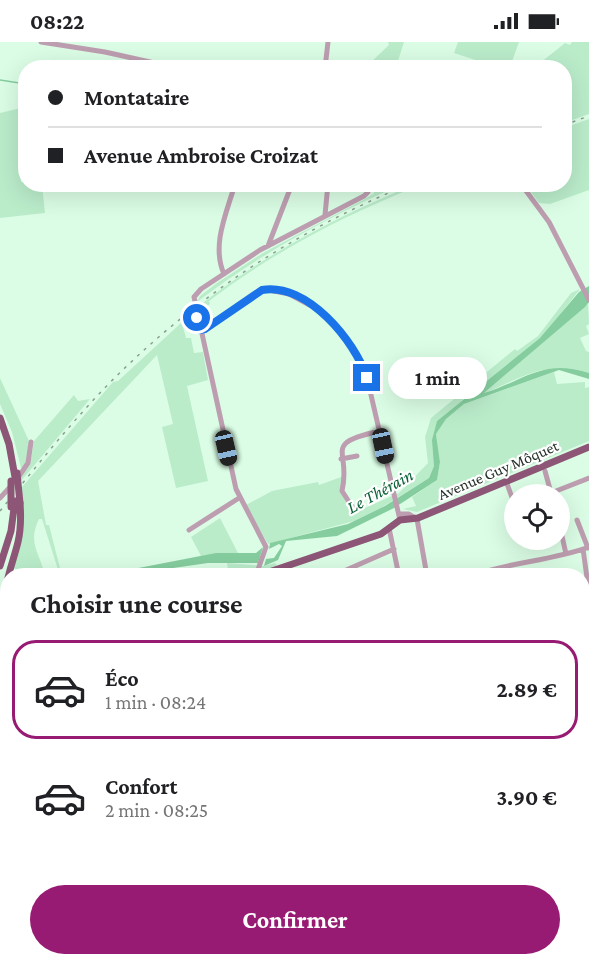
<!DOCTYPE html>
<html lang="fr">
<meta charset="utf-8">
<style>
body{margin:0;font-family:"Crimson Pro",serif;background:#f6f6f6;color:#202124;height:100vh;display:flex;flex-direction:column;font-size:22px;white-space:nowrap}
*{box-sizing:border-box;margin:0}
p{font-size:20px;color:#757577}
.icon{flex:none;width:33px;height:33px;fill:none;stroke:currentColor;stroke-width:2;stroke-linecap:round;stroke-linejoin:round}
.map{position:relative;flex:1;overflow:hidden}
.sheet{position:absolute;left:0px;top:526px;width:590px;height:398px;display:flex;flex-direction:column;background:#fff;border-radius:24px 24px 0 0;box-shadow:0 6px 24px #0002}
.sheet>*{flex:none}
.guide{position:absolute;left:18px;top:18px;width:554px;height:132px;border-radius:24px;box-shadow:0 6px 24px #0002;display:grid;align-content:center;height:132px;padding:0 30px;background:#fff}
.fabs{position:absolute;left:504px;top:442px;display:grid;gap:12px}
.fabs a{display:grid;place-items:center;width:66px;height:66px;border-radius:50%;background:#fff;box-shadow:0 6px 24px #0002;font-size:30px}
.end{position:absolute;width:27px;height:27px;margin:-14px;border:8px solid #1a73e8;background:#fff;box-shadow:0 0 0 3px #fff}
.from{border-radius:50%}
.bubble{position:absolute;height:42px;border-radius:21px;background:#fff;box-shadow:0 6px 24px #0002;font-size:20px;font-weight:700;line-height:42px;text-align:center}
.car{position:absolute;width:18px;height:36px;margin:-18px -9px;border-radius:8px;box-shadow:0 0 4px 2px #0007;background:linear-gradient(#222 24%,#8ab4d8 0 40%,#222 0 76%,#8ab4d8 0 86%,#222 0)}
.guide b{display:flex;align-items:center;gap:21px;height:57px;font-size:22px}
.guide b+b{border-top:2px solid #e0e0e0}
.guide i{width:15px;height:15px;background:#202124}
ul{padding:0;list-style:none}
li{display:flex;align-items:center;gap:18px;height:99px;margin:0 12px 9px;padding:0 18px;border:3px solid transparent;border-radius:24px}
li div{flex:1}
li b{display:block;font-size:22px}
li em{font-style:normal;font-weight:700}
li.current{border-color:#981b73}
li>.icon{width:54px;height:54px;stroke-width:1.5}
h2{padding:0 30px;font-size:27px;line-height:72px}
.action{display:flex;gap:12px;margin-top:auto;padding:12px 30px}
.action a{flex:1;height:69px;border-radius:36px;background:#981b73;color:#fff;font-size:24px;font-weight:700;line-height:69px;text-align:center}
.status{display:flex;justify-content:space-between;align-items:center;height:42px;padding:0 30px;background:#fff;direction:ltr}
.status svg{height:16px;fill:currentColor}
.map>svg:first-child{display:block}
</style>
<div class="status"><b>08:22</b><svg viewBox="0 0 49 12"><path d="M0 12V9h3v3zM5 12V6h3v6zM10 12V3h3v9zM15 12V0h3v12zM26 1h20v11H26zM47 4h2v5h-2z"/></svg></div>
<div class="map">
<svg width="589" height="923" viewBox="0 0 589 923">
<rect width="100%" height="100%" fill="#dbfde5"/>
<path fill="#baecca" d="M388 0H404L396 25H353V20L369 22 389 3Z
M458 0H519L510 25H497L454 11Z
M572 0H589V72L564 81V26L535 25 565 1 570 3Z
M25 65V127L20 128 21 140H25L26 142 42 143 45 171 0 176V71Z
M589 77V148L550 162 539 161 526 143 564 142V86Z
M379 143H400C328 175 260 212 197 260L200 254 217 241 263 211 363 158 373 152Z
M413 143H420C345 173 273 210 209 259L210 262 201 269 200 275 199 264C264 213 337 174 413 143Z
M580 247 544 293 437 379 434 424 429 436 381 466 354 479 268 502 246 463 272 449 318 440 319 443 344 434 341 451 353 471 399 451 428 421 425 395 431 376 515 307 517 309 538 294 571 251Z
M588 262 589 282 586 284 589 292 580 296 586 309 589 310V331C547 317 521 336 483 352Z
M181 281 185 283 183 285 186 296H191L194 311 203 310 208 338 187 344 208 439 176 446 162 385 173 382 157 313 38 439 46 483H49L62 534H60L42 477H39C27 502 40 510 45 534H29L14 526 22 445 113 340 118 339Z
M554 330 557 342 585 340V346L589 345V399L417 470 403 467 416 464 412 455 437 438 440 420 436 392 446 377 464 362Z
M0 336 29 399 27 421 21 426 12 390 0 362Z
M74 353 78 359 90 357 21 439 20 435 30 423 34 399Z
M220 476 238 511 201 514 191 495Z
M227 521 264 524 275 521 277 524 270 527 261 526 253 531 229 534Z
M77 916 250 917 248 923H76Z"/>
<path fill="#85cd9e" d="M589 244V260L585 265 484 351C524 339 543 316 589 331V337L559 328 464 362 446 377 436 392 440 420 437 438 394 466 337 494 286 499 278 518 264 524 266 517 274 516 282 504 279 502 269 507 270 501 348 482 385 464 429 436 434 424 432 398 437 379 540 296 579 250Z
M263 505 258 521H208L173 526 159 532 97 534 216 511H256Z"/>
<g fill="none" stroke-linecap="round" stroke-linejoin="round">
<path stroke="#85cd9e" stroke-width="1.5" d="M0 38 26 42"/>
<path stroke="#bd9eb0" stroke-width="5" d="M41 0 105 10 177 26
M325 26 328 0
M521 142 549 180 589 258
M325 173 328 142
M268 204 292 142
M224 232C211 203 227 170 235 142
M200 288 212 283 264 247 289 252 317 267 337 284 353 306 368 340 400 478
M341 417 357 414
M545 429 551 451
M17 437 28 421 31 400
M506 439 514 461
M551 451 589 436
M0 456 11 444
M355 469 342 449C352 408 320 402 380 389
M399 472H409L417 477 427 534
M577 478 588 506
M560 485 566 512
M389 486 399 534
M189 488 239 456
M583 507 589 550
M344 529 394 507
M256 533 266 505 236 447 194 255 201 247 260 208 364 154 368 150 369 142
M471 534C509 520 550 519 589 505
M582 603H589
M0 641 8 644
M0 693H8
M582 711 589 663
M0 730H8
M582 742 589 745
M582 845 589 842
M0 876H8
M582 900 589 901
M70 916V923
M0 921 13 923
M13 921 29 923
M75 923 76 916
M474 923 475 916"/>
<path stroke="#8d5677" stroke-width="7" d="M0 376 9 402 15 435
M0 524 11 489 15 459
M266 531 381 492 400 478 418 476 589 405
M255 534 262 530 269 533
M8 573C0 548 12 525 18 500 21 487 21 474 20 461
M0 578 8 582
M0 614 8 606"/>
<path stroke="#87a08f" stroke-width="1.5" stroke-dasharray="3 6" stroke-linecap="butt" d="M564 83 589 74
M0 469C41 419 81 367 129 322 210 245 306 184 410 142"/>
<path stroke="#8d5677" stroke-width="7" d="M17 431 20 461
M11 465V439"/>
</g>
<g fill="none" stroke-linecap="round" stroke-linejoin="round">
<path stroke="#1a73e8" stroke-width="8" d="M197 276 200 288 205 287 262 248C307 240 355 299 367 336"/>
</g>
<g text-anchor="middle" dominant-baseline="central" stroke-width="4.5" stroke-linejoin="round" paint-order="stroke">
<g font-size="16" fill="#243128" stroke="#fff">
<text transform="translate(498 428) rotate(-23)">Avenue Guy Môquet</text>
</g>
<g font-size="18" font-style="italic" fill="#0b6137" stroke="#fff">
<text transform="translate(380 449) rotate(-29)">Le Thérain</text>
</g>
</g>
</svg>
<div class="fabs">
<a><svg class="icon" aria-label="locate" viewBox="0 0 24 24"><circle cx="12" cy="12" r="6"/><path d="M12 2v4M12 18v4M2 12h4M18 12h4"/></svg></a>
</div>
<i class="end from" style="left:197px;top:276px"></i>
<i class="end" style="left:367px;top:336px"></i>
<div class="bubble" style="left:388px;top:315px;width:99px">1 min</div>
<i class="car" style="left:383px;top:404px;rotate:168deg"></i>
<i class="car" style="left:226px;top:406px;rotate:167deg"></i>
<div class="guide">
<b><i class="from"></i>Montataire</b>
<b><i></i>Avenue Ambroise Croizat</b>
</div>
<section class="sheet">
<h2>Choisir une course</h2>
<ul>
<li class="current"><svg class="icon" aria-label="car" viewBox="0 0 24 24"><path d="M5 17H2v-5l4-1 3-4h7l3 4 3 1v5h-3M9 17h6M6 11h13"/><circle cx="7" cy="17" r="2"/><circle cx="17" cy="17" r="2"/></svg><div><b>Éco</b><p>1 min · 08:24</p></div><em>2.89 €</em></li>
<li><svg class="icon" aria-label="car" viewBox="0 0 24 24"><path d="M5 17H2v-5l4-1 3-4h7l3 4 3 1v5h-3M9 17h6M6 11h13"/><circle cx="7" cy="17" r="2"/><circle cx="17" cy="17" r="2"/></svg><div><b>Confort</b><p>2 min · 08:25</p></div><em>3.90 €</em></li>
</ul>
<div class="action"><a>Confirmer</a></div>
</section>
</div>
